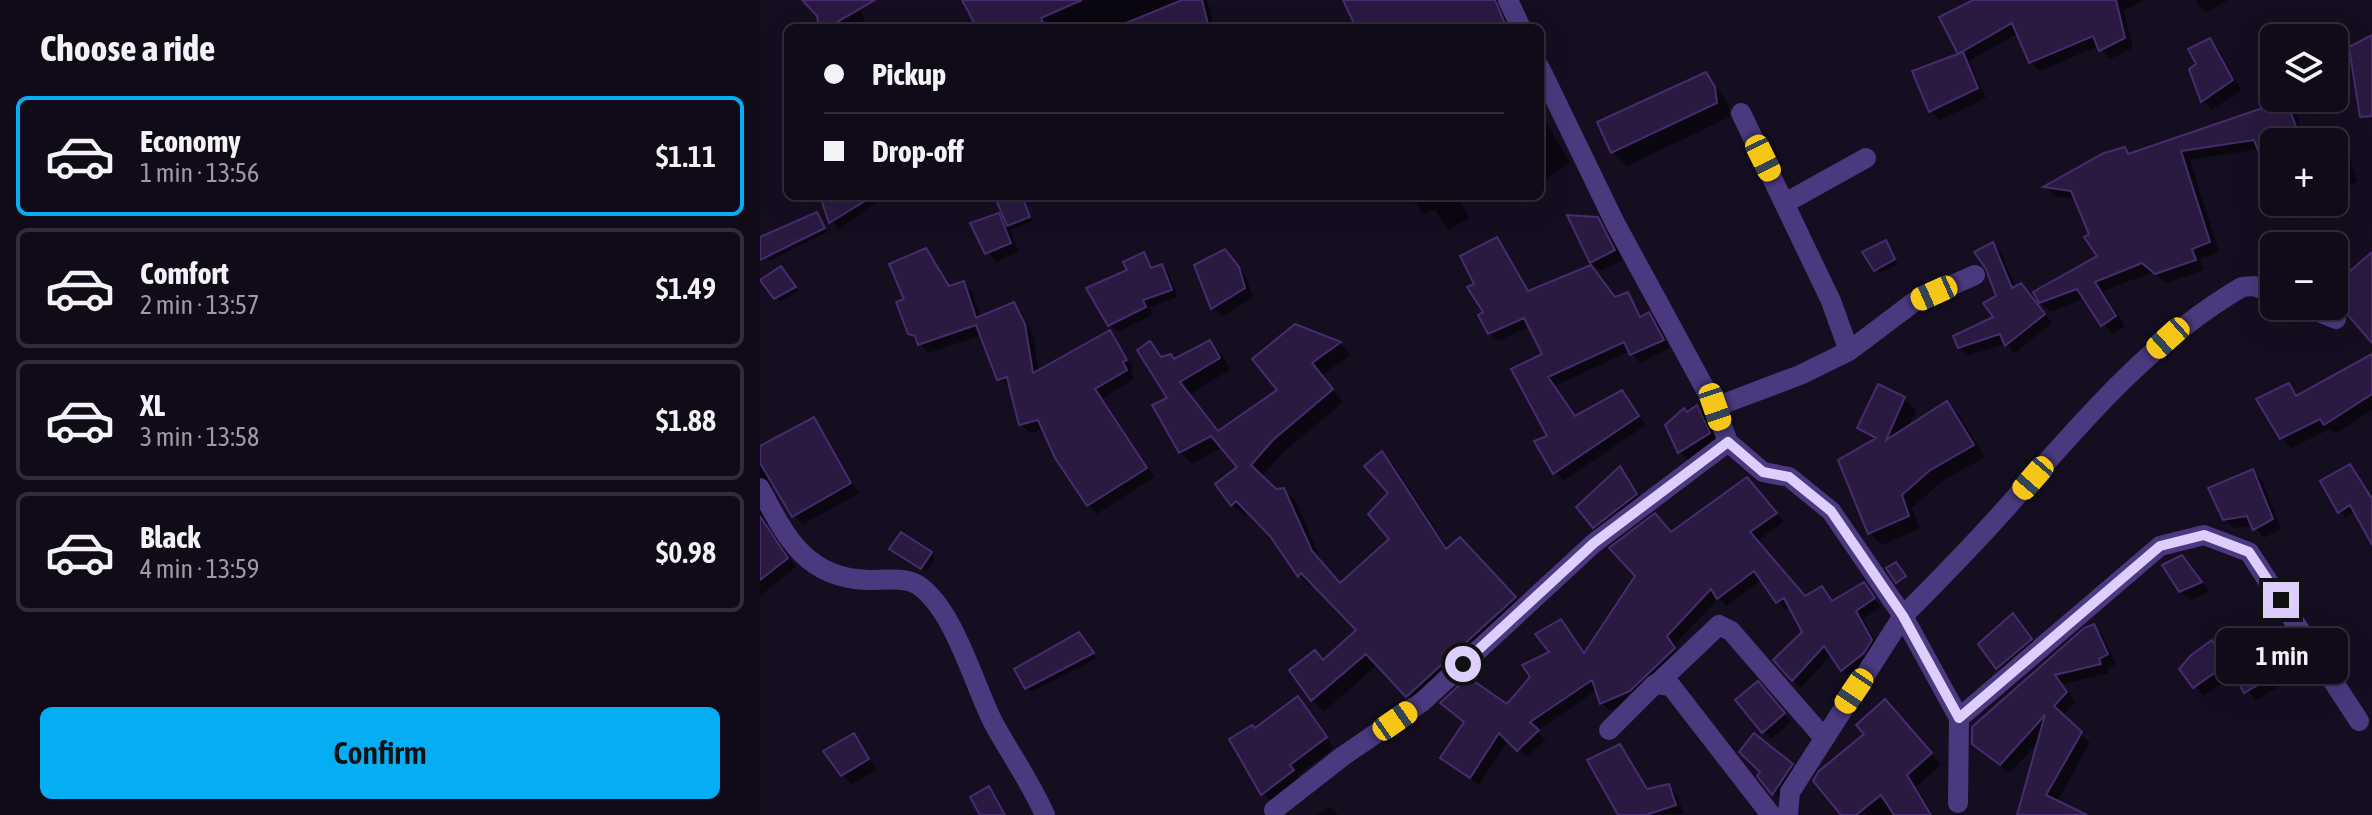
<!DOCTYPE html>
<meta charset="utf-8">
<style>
body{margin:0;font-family:"Asap Condensed",sans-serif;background:#1e1826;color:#f1f3f6;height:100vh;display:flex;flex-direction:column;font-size:30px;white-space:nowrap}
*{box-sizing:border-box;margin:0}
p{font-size:26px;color:#9c9aa2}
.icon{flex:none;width:44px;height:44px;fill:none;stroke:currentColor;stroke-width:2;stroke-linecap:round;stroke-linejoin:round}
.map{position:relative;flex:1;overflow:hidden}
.details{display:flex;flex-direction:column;background:#100a19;width:760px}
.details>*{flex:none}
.top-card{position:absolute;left:24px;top:24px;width:760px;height:176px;border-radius:12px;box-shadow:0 8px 32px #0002,0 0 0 2px #302b38;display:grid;align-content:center;height:176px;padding:0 40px;background:#100a19}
.buttons{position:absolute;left:1500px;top:24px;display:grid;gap:16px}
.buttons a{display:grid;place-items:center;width:88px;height:88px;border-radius:12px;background:#100a19;box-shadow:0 8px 32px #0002,0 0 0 2px #302b38;font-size:40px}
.end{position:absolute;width:36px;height:36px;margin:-18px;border:10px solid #ddcefe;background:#111;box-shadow:0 0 0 4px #111}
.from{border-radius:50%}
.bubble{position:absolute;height:56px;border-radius:12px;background:#100a19;box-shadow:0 8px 32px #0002,0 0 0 2px #302b38;font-size:26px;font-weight:600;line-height:56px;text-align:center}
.car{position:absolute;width:24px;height:48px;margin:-24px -12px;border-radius:10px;box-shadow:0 0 6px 2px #0007;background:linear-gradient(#f5c518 24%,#345 0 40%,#f5c518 0 76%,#345 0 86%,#f5c518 0)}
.top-card b{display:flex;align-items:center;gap:28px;height:76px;font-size:30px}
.top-card b+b{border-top:2px solid #302b38}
.top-card i{width:20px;height:20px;background:#f1f3f6}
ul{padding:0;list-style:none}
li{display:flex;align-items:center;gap:24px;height:120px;margin:0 16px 12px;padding:0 24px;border:4px solid #302b38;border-radius:12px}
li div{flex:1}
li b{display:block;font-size:30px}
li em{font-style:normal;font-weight:600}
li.active{border-color:#05adf3}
li>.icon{width:72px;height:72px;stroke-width:1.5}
h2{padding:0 40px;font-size:36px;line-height:96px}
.primary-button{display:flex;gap:16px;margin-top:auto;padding:16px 40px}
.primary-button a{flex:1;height:92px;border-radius:12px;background:#05adf3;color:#111;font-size:32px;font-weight:600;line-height:92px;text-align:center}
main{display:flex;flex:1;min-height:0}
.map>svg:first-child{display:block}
</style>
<main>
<section class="details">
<h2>Choose a ride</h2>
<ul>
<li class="active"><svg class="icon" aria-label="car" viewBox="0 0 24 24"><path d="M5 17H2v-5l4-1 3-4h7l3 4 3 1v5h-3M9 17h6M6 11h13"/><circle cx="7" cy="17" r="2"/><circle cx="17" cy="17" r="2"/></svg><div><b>Economy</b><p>1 min · 13:56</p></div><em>$1.11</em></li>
<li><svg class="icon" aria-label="car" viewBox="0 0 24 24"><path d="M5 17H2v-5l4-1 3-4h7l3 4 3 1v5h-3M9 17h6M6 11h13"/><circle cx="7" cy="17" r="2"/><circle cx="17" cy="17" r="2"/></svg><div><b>Comfort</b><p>2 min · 13:57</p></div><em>$1.49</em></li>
<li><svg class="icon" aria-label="car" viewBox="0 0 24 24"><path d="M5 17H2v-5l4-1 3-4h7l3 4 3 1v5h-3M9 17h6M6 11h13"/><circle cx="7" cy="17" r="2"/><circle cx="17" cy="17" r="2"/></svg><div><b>XL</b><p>3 min · 13:58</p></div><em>$1.88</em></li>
<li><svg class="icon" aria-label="car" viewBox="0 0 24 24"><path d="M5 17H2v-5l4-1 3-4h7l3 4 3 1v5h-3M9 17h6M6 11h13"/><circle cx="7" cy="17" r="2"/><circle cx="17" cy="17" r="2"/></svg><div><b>Black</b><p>4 min · 13:59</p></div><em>$0.98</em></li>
</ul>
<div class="primary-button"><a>Confirm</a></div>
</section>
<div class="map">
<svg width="1612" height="815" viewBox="0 0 1612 815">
<rect width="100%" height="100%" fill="#150e21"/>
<path fill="#0007" d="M65 0H95L105 20 92 28H61Z
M205 0H447L454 28H220Z
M585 0H629L645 28H598Z
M655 0H723L742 11 750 28H665Z
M1253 0H1385L1364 11 1373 48 1350 59 1339 46 1280 71 1271 62 1258 33 1209 61 1226 98 1180 120 1170 110 1201 55 1182 18Z
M1435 0H1468L1446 13Z
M1450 40 1459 50 1481 90 1452 110 1443 101 1431 70 1438 64Z
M946 75 968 102 970 117 867 166 853 152Z
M1525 103 1535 112 1546 142H1514V166L1499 149 1430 160 1459 252 1440 259 1444 270 1406 283 1394 272 1343 291 1365 326 1352 334 1325 298 1290 312 1280 302 1339 256 1317 199 1295 196 1287 187 1364 149 1370 155Z
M780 112 810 162 780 184Z
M1577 139 1587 148 1597 182 1574 191V142H1570Z
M57 196H112L116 203 78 230Z
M261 196 273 221 250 230 259 252 236 262 227 252 239 215 248 225Z
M649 196H696L710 218 688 230 675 210 664 214Z
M57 215 67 232 10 261 0 249V239Z
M837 219 846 228 863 260 840 271 831 262Z
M736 240 770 292 856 299 867 294 883 318 888 315 897 323 910 348 880 363 870 351 795 386 817 417 862 393 886 425 803 481 795 472 785 355 771 326 738 341 730 333 717 284Z
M1125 243 1138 264 1120 273 1116 269Z
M1232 245 1241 253 1256 288 1269 294 1292 323 1255 353 1245 344 1208 355 1200 347 1236 317 1239 297 1228 268Z
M165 250 191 287 203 283 212 292 221 318 253 304 262 313 273 335 279 372 350 332 374 369 371 371 374 379 343 398 394 477 337 514 329 505 284 429 270 433 261 424 251 387 239 379 222 335 168 353 150 332 146 300Z
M384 255 394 269 401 266 409 274 418 297 390 307 392 315 358 332 350 325 370 271Z
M474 260 487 279 493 297 462 317 453 307Z
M25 272 38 291 20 302 3 281Z
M535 326 580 344 591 355 561 376 583 402 525 451 501 477 515 491 524 490 536 501 563 565 581 585 632 539 631 493 622 454 634 465 689 550 711 551 766 610 659 707 618 664 564 712 553 700 531 671 564 662 599 630 554 583 551 587 540 576 512 535 489 511 484 516 472 504 480 468 463 447 432 464 421 452 395 406 410 399 389 344 403 358 416 361 450 342 462 354 470 370 430 394 459 432 520 390Z
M1612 357V410L1576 434 1570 429 1532 448 1522 438 1529 386 1539 396Z
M1144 398 1156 410 1148 429 1187 404 1199 415 1225 457 1181 482 1152 508 1160 528 1122 545 1110 533 1081 461 1115 441 1099 427Z
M937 407 946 417 958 443 929 461 920 452 908 426Z
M53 420 62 429 99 493 42 525 15 486 2 485 0 489V448Z
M1590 467 1612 498V541L1596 512 1586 518 1580 511Z
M860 469 885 504 843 536 834 527Z
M1492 471 1502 480 1521 529 1504 538 1493 525 1474 528 1464 519Z
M995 488 1024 522 997 541 1046 598 1062 589 1074 603 1103 584 1121 607 1103 619 1120 649 1112 661 1091 678 1072 654 1041 688 1033 680 1044 633 1031 607 1025 610 1002 579 967 606 959 598 914 645 922 658 878 699 850 711 842 703 837 690 777 731 786 740 767 757 748 740 719 785 682 757 747 706 792 653 801 622 826 655 911 534Z
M0 510 36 567 0 596Z
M136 553 171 554 175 558 166 572Z
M1422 557 1431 567 1450 592 1430 600 1420 591Z
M1262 625 1280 649 1247 677 1220 644Z
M1334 627 1343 636 1356 664 1347 669 1349 673 1303 684 1315 702 1302 716 1330 743 1296 803 1312 815H1260L1281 739 1250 773 1214 744Z
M323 639 337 658 271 692 267 688Z
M1452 643 1470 664 1506 645 1533 678 1495 701 1476 673 1444 696 1422 670Z
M1005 692 1031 722 1011 739 1003 731Z
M538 698 574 748 537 776 541 780 512 802 503 793 495 731Z
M1135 713 1181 765 1156 787 1174 815H1084Z
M93 736 117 769 92 784 83 775Z
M859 746 890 791 908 786 918 796 924 814 860 815Z
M1031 765 1041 775 1023 803 1000 776Z
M228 788 238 798 247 815H222Z
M570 807 578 815H557Z"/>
<path fill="#2a1a41" stroke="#462c6d" stroke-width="2" d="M42 0H115L67 28H59L57 16Z
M202 0H322L281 18 285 28H217Z
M422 0H442L449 28H354Z
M583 0H735L747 28H617L614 23 596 28Z
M1213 0H1356L1365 38 1339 51 1333 36 1269 63 1252 23 1198 54 1179 17Z
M1612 35V116L1600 117 1589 47Z
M1450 38 1473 80 1441 102 1429 69 1436 64 1428 49Z
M1203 52 1218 88 1169 112 1152 71Z
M946 72 955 87 957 103 851 153 837 122Z
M1526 100 1542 142H1514V188L1494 140 1421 151 1450 242 1432 249 1436 260 1395 274 1382 263 1335 282 1356 316 1341 326 1317 289 1279 303 1273 292 1337 256 1324 237 1329 234 1311 191 1283 187 1344 153 1365 147 1368 154Z
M60 196H113L69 223Z
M256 196H262L270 217 247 226 237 202Z
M57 212 65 228 0 260V237Z
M239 213 251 243 225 254 210 223Z
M807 215 838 217 855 250 830 263Z
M737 237 768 291 831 265 855 297 868 292 880 317 889 312 904 340 870 355 864 342 788 377 815 416 862 390 879 416 793 474 774 441 787 436 751 369 782 354 764 318 728 334 718 315 723 312 707 287 714 284 700 256Z
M1126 240 1135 259 1114 271 1102 252Z
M1233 242 1252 288 1261 283 1285 314 1245 346 1240 334 1198 348 1193 336 1233 317 1223 303 1236 296 1226 269 1214 252Z
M166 248 189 286 204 281 216 318 254 302 265 324 273 373 350 330 367 360 363 362 367 370 335 389 387 468 327 506 295 458 278 420 259 425 247 377 237 380 216 325 158 345 155 336 148 334 136 302 144 299 129 264Z
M465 249 479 267 485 288 451 309 434 265Z
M384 252 391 268 402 264 412 290 383 300 386 307 348 326 326 288 367 270 363 262Z
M1612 252V343L1581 307 1574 290V285Z
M21 266 36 287 14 299 0 280Z
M535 324 581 342 552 363 573 389 513 440 491 465 516 489 524 488 552 551 580 583 629 539 608 514 628 493 604 466 622 451 686 549 700 537 756 597 646 697 606 654 551 701 529 670 555 650 563 660 596 630 541 573 538 577 510 536 476 501 471 506 455 484 477 467 451 436 419 453 392 405 407 398 377 350 390 341 401 357 411 354 414 359 450 340 460 358 420 382 458 431 517 390 492 359Z
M1612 354V394L1564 425 1560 419 1520 439 1496 399 1529 383 1536 396Z
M1118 384 1145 397 1126 440 1187 401 1214 445 1169 471 1142 495 1149 516 1108 534 1078 460 1116 438 1097 428Z
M937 405 950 433 918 453 905 425 924 408 927 412Z
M54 417 91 483 32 517 0 463V446Z
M1590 464 1612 499V545L1590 505 1578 513 1560 481Z
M860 466 877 494 833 528 816 507Z
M1493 469 1513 519 1493 530 1487 516 1463 520 1448 488Z
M987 477 1017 513 990 532 1045 596 1062 586 1072 601 1104 582 1115 598 1096 611 1112 640 1104 653 1081 671 1064 646 1032 681 1013 660 1042 632 1024 598 1016 603 994 571 957 599 951 589 907 636 915 648 870 691 840 704 832 680 770 722 779 730 757 751 739 733 710 778 680 758 704 722 680 703 708 677 747 704 770 677 762 665 789 652 775 634 801 619 824 653 875 576 849 548 895 513 911 532Z
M0 516 28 558 0 580Z
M141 532 172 552 161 569 129 549Z
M1422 555 1442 582 1419 592 1402 565Z
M1136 562 1146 576 1136 583 1126 568Z
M1253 613 1272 639 1236 669 1218 644Z
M1334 624 1348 654 1339 659 1341 664 1295 675 1307 692 1294 706 1322 732 1286 795 1327 815H1257L1285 715 1240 765 1212 744V727L1324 628Z
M319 632 334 653 265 689 254 669Z
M1452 640 1468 663 1433 688 1419 669 1431 655Z
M1506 643 1526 668 1484 693 1468 663Z
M998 681 1025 713 1002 733 975 700Z
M538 696 567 737 530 765 534 770 501 795 469 739 492 725 495 728Z
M1125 699 1172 753 1147 775 1171 815H1134L1121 795 1096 815H1081L1053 781 1059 771 1104 734 1096 725Z
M94 733 109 759 81 776 63 751Z
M994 733 1033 764 1012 795 997 776 1000 772 979 752Z
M860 744 887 789 909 784 916 805 886 815H858L827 760Z
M229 786 245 815H220L210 797Z"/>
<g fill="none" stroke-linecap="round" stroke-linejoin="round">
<path stroke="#4a397f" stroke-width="20" d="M748 0 761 28
M780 68 855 223 955 407 968 442 1003 472 1029 477 1071 511 1143 616 1030 792 1028 815
M981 113 1071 301 1089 351
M1025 203 1106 158
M1544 306 1576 319
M955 407 1040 375 1089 351 1154 302 1215 275
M0 488C26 538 47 579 109 580 124 580 145 577 158 585 195 610 214 686 234 724 251 755 271 783 285 815
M899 682 959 625 971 631 1063 737
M1199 718 1400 546 1444 535 1489 552 1599 721
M849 730 895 684 911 686 1011 815
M1198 803 1199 718 1143 616C1179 580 1214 544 1248 506 1319 425 1388 342 1482 287L1494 286 1514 294
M514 810 583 756 662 702 834 543 968 442"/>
</g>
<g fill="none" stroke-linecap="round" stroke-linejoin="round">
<path stroke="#ddcefe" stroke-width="10" d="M703 664 834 543 968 442 1003 472 1029 477 1071 511 1143 616 1199 718 1400 546 1444 535 1489 552 1521 600"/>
</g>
</svg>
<div class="buttons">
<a><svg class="icon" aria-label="layers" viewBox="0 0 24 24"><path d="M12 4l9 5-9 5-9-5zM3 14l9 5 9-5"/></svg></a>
<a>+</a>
<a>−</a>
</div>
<i class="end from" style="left:703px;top:664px"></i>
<i class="end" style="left:1521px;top:600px"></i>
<div class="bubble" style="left:1456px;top:628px;width:132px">1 min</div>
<i class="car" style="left:1003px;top:158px;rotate:154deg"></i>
<i class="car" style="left:1174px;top:293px;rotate:246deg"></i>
<i class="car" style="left:1408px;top:338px;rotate:228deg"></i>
<i class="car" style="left:955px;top:407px;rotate:161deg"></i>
<i class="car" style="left:1273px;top:478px;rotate:221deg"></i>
<i class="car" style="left:1094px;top:691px;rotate:214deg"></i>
<i class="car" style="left:635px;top:721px;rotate:55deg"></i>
<div class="top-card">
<b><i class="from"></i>Pickup</b>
<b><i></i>Drop-off</b>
</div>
</div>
</main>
